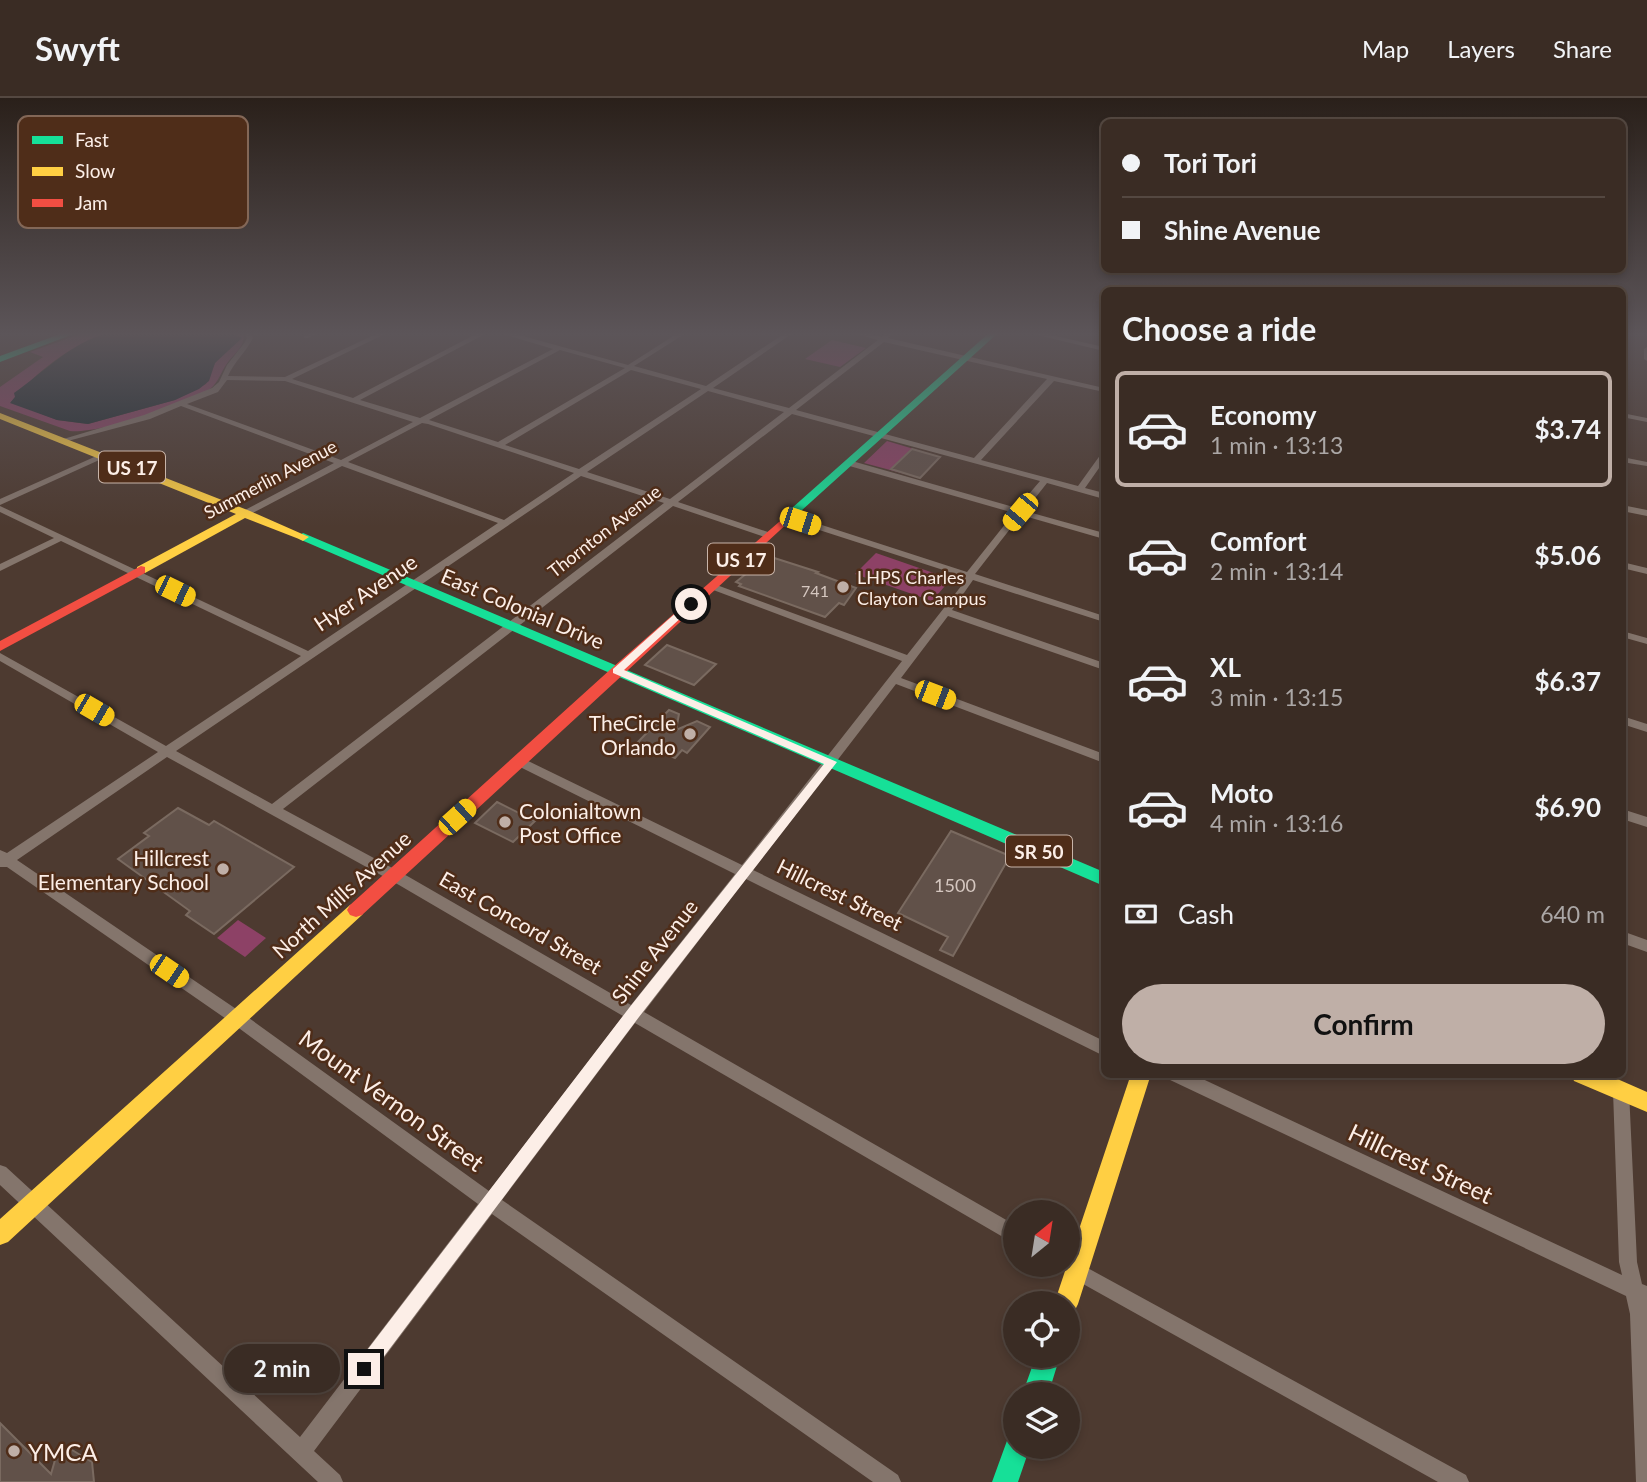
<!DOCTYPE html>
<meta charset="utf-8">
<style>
body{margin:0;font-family:Lato,sans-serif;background:#453831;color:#f1f3f6;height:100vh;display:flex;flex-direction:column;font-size:26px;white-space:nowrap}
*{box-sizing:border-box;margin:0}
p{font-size:23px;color:#aba7a6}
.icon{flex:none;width:38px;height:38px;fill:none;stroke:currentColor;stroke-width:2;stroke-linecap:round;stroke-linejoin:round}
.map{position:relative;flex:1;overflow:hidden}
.side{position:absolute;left:1101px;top:189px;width:525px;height:791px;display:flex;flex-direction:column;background:#3a2c24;border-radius:10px;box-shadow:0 4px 10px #0003,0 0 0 2px #544841}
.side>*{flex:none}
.banner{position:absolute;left:1101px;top:21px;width:525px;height:154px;border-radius:10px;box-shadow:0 4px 10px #0003,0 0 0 2px #544841;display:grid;align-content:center;height:154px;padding:0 21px;background:#3a2c24}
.needle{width:46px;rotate:30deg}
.controls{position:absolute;left:1003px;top:1102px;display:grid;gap:14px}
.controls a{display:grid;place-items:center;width:77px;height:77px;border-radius:50%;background:#3a2c24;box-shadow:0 4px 10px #0003,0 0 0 2px #544841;font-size:35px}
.end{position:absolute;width:32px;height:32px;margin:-16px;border:9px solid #fceee7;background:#111;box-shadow:0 0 0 4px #111}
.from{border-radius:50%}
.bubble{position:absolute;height:49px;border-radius:24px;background:#3a2c24;box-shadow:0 4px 10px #0003,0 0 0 2px #544841;font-size:23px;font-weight:700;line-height:49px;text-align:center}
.car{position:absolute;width:21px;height:42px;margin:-21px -10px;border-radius:9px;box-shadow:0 0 5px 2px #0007;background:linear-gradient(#f5c518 24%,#345 0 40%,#f5c518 0 76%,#345 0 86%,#f5c518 0)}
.banner b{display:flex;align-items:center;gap:24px;height:66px;font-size:26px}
.banner b+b{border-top:2px solid #544841}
.banner i{width:18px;height:18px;background:#f1f3f6}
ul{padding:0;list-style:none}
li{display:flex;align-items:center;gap:21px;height:116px;margin:0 14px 10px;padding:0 7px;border:4px solid transparent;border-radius:10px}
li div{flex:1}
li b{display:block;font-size:26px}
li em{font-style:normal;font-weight:700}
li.active{border-color:#bfafa7}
li>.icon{width:63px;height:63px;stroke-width:1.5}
h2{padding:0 21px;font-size:32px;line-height:84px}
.pay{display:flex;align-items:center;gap:18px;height:77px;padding:0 21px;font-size:26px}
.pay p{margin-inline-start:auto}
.cta{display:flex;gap:14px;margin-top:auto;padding:14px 21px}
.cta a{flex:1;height:80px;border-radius:42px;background:#bfafa7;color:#111;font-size:28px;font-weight:700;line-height:80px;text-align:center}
header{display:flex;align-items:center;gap:42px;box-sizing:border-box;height:98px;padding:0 35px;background:#3a2c24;border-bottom:2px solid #544841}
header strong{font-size:33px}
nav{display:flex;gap:38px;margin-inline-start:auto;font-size:24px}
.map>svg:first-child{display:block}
</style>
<header>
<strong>Swyft</strong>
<nav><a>Map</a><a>Layers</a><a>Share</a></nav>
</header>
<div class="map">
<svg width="1647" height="1384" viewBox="0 0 1647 1384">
<rect width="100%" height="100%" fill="#4d3a30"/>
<path fill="#8d4166" d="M83 235H108C71 246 35 275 11 304L57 322 88 326 175 302 206 286 215 265 238 237 232 235 244 237C244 249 235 255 228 264 221 273 219 284 210 291 187 308 98 336 70 333L0 308V289L43 259 30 254Z
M832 242 866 250 840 269 805 261Z
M887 343 924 354 925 356 905 376 864 365Z
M876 455 951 481 932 503 855 476Z
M238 822 266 840 245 859 217 840Z"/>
<path fill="#1a2930" d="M108 235H232L242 240 215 265 209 283 199 291 175 302 88 326 57 322 10 305 15 299 14 295C44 274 72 244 108 235Z"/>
<path fill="#615149" stroke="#7a6a60" stroke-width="2" d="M912 351 940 359 920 380 891 371Z
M768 458 818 474 816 475 856 490 844 507 839 505 825 519 739 488 741 486 736 484Z
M667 547 716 566 694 587 645 567Z
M669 612 679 616 676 632 697 623 710 629 687 655 682 652 675 660 638 644Z
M497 704 535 723 513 744 475 725Z
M178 710 209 727 214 723 294 769 214 836 186 817 190 813 118 761 149 738 144 735Z
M951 733 1010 758 953 858 940 852 948 839 898 815Z
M0 1325 51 1376 57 1355 72 1352 92 1364 94 1384H0Z"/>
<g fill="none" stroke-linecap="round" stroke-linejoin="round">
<path fill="#84756c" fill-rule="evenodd" d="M244 235H250L253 240C246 254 234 264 228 278L285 279 378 235H387L292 281 353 300 478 235H487L360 302 420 320 553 251 500 235H512L628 267 678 235H686L634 268 706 288 785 235H793L713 290 789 310 878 242 853 235H866L882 239 886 235H894L888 240 1104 290V294L1054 283 981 362 1078 388 1101 356H1104V363L1085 390 1104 395V401L1047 385 1025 413 1104 435V441L1021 417 975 476 1104 518V524L973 482 952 512 1104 565V572L948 518 901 580 1104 656V665L896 586 753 772 1104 943V958L746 781 644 914 1015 1127V1146L635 925 502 1102 898 1377 901 1384H873L492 1116 314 1353 340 1377 343 1384H318L0 1087V1067L6 1069 300 1339 478 1106 232 925 7 769H0V752L7 755 158 654 0 563V555L166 648 301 558 61 443 0 473V466L54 440 0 414V408L308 553 498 425 342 368 249 417H243V413L334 365 181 308 150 321 64 344 60 342 144 317 212 290 219 284 227 267 245 244 247 240ZM884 244 1047 281 974 360 796 312ZM560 252 625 270 498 344 429 322ZM631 272 701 291 579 371 505 347ZM227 282 285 283 413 324 341 362 187 306 218 294ZM708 293 784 314 670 401 587 374ZM792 316 1040 383 1017 410 852 363H846V367L1014 415 967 474 791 417H785V421L965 479 962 487 907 557 714 486H708V490L902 563 742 767 522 660H514L512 663 514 666 735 776 631 907 409 779 283 711 673 408 765 439H771V435L678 404ZM422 325 428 326 574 375 504 422 348 364ZM581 378 664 405 272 706 176 653ZM167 659 399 787 623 918 489 1093 242 915 17 762Z
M308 235H317L308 240H304V238Z
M1029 235H1042L1104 249V253Z
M1647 249V263L1644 261V251Z
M1622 315 1647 320V324L1622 319Z
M101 356 108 358 0 407V401Z
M1622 359 1647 364V368L1622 364Z
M1622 407 1647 412V418L1622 413Z
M1622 464 1647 470V476L1622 470Z
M1622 533 1647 540V546L1622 539Z
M1622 618 1647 626V634L1622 626Z
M1622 711 1647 719V729L1622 721Z
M1622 833 1647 842V854L1622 845Z
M1166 976H1192L1622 1177 1619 1164 1613 993 1615 988 1621 985 1627 988 1629 993 1637 1164 1642 1186 1647 1188V1384H1636L1630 1216 1626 1198 1168 981Z
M1073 1162 1466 1377 1469 1384H1438L1067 1177 1064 1171 1068 1164Z"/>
<path fill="#16e098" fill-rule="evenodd" d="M63 235H76L0 264V258Z
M989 235H998L791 422H783V418Z
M303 435 1104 774V788L299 441 297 439Z
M1036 1258H1060L1048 1297H1022Z
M1015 1337V1349H1030L1018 1384H992L1008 1340Z"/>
<path fill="#ffcf43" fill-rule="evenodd" d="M0 315 250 413 309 439 303 443 299 441 245 420 145 475H137V469L236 416 0 321Z
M356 805 362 807 365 812 362 817 8 1144 0 1147V1121L350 807Z
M1131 976H1151L1078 1206 1074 1214 1068 1217V1206H1054Z
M1571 976H1606L1647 994V1014L1574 983Z"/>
<path fill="#f24e42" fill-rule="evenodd" d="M787 417 791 418V422L362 817 356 819 350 817 347 812 350 807 612 570Z
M141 468 145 469V475L0 553V543Z"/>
</g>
<linearGradient id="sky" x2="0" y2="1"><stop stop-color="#2a201a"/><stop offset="0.55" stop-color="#5c5559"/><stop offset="1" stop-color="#5c5559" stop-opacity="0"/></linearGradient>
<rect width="1647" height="429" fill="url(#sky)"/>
<path fill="#fceee7" d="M688 504 696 506 624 572 837 664 639 919 370 1277 364 1280 358 1277 355 1271 358 1264 629 910 824 666 613 575V571Z"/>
<g fill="#bfafa7" stroke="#4f2d19" stroke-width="2.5">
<circle cx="843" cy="489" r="7"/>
<circle cx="690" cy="636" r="7"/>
<circle cx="505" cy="724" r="7"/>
<circle cx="223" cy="771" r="7"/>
<circle cx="14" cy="1353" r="7"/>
</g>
<g text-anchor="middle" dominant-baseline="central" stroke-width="5" stroke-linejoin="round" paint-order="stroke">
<g font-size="16" fill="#d5c7c0">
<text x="815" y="492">741</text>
</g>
<g font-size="18" fill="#fceee7" stroke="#4f2d19">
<text transform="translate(270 381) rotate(-28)">Summerlin Avenue</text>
<text transform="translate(604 433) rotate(-38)">Thornton Avenue</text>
</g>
<g font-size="18" fill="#fceee7" stroke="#4f2d19" text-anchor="start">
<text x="857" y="479">LHPS Charles<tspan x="857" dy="21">Clayton Campus</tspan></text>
</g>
<g font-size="18" fill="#d5c7c0">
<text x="955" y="787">1500</text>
</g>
<g fill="#4f2d19" stroke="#c8b4a9" stroke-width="2">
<rect x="99" y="353.5" width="66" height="31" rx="5"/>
<rect x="708" y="445.5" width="66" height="31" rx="5"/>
<rect x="1006" y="737.5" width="66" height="31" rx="5"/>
</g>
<g font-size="19" font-weight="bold" fill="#fceee7">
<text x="132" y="369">US 17</text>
<text x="741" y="461">US 17</text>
<text x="1039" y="753">SR 50</text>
</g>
<g font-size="21" fill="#fceee7" stroke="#4f2d19">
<text transform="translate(365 494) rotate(-34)">Hyer Avenue</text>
<text transform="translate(523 510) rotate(23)">East Colonial Drive</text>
<text transform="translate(341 796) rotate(-42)">North Mills Avenue</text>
<text transform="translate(840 796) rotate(26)">Hillcrest Street</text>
<text transform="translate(521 824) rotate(30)">East Concord Street</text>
<text transform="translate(654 853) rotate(-52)">Shine Avenue</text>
</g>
<g font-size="21" fill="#fceee7" stroke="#4f2d19" text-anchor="end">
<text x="676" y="624">TheCircle<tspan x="676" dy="24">Orlando</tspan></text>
<text x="519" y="712" text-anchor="start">Colonialtown<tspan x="519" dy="24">Post Office</tspan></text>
<text x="209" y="759">Hillcrest<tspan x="209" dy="24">Elementary School</tspan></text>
</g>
<g font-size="24" fill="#fceee7" stroke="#4f2d19">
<text transform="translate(392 1002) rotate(36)">Mount Vernon Street</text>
<text transform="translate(1421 1065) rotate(25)">Hillcrest Street</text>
</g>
<g font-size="24" fill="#fceee7" stroke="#4f2d19" text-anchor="start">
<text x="28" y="1353">YMCA</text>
</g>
</g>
<rect x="18" y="18" width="230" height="112" rx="10" fill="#4f2d19" stroke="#836757" stroke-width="2"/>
<rect x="32" y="38" width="31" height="8" fill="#16e098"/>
<rect x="32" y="69" width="31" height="9" fill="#ffcf43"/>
<rect x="32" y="101" width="31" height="8" fill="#f24e42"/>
<g font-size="19" fill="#fceee7">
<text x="75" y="49">Fast</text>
<text x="75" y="80">Slow</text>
<text x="75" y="112">Jam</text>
</g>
</svg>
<div class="controls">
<a><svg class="needle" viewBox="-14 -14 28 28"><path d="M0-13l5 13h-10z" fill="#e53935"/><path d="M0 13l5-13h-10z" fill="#aba7a6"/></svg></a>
<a><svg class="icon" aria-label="locate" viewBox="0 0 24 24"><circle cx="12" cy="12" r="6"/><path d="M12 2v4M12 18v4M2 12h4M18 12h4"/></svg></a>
<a><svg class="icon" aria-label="layers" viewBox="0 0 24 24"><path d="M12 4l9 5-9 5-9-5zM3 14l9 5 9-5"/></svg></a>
</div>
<i class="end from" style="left:691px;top:506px"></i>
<i class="end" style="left:364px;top:1271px"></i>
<div class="bubble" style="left:224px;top:1246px;width:116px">2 min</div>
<i class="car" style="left:1020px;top:414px;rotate:220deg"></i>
<i class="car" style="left:800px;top:423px;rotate:108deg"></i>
<i class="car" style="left:175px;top:493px;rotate:116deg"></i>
<i class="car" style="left:935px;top:597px;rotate:111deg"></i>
<i class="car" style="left:94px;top:612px;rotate:120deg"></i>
<i class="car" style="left:457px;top:719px;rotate:48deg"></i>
<i class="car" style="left:169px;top:873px;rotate:124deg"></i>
<div class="banner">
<b><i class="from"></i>Tori Tori</b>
<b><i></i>Shine Avenue</b>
</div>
<section class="side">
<h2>Choose a ride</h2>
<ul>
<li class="active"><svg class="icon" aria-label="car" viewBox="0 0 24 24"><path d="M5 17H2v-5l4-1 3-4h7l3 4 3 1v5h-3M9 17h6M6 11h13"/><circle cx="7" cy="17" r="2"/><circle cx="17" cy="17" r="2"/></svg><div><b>Economy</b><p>1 min · 13:13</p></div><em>$3.74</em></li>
<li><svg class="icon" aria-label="car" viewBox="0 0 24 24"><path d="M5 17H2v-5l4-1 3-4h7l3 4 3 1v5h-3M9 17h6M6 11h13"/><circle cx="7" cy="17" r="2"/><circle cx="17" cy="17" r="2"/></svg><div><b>Comfort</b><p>2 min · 13:14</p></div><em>$5.06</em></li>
<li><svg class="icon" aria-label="car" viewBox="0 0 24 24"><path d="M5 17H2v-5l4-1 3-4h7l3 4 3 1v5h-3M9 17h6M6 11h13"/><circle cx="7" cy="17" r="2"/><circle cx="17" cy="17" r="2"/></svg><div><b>XL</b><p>3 min · 13:15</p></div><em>$6.37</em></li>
<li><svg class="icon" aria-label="car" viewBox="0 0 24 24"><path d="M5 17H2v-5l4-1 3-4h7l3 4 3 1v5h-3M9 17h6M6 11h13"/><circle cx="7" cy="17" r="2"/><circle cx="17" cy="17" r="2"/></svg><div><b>Moto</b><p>4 min · 13:16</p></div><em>$6.90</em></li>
</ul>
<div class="pay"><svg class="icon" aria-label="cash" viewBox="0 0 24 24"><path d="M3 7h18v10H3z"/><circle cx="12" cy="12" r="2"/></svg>Cash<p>640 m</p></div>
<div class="cta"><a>Confirm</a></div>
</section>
</div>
